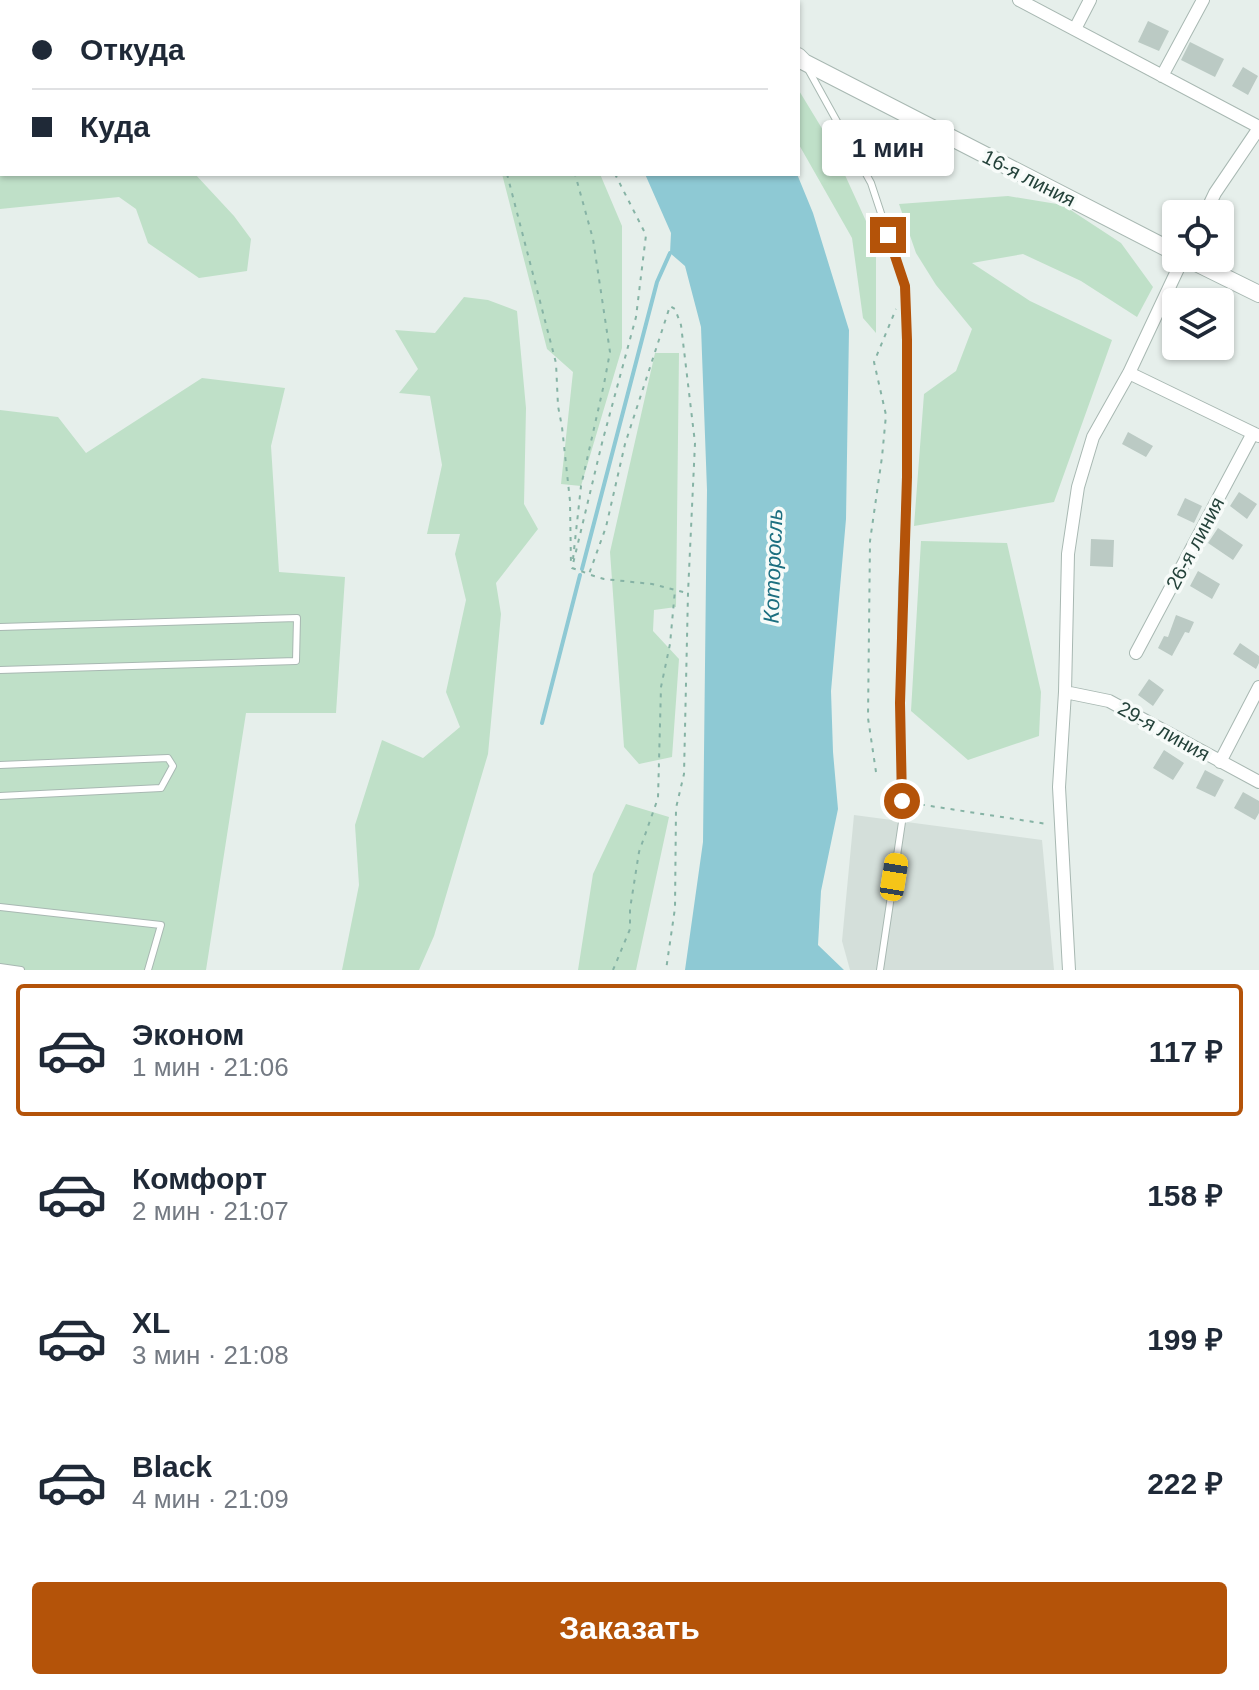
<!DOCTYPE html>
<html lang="ru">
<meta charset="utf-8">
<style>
body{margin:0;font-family:Helvetica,sans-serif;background:#f6f6f7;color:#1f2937;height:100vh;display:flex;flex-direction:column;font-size:30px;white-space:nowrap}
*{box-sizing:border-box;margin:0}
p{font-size:26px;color:#747a83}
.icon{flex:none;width:44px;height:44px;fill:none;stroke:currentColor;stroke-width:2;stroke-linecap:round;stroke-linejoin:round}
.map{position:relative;height:970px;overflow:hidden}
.drawer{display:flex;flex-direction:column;background:#fff;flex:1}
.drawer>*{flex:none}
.top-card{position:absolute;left:0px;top:0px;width:800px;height:176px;box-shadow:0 2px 6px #0004;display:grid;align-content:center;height:176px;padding:0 32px;background:#fff}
.fabs{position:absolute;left:1162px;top:200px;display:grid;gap:16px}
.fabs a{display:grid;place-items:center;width:72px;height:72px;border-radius:8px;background:#fff;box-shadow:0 2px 6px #0004;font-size:40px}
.end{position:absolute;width:36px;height:36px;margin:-18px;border:10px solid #b45309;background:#fff;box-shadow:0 0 0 4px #fff}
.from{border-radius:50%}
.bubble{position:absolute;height:56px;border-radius:8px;background:#fff;box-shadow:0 2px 6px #0004;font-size:26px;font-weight:600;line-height:56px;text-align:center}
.car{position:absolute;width:24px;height:48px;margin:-24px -12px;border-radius:10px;box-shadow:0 0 6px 2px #0007;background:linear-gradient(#f5c518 24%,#345 0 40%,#f5c518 0 76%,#345 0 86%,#f5c518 0)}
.top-card b{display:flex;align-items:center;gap:28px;height:76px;font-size:30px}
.top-card b+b{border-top:2px solid #e0e1e3}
.top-card i{width:20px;height:20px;background:#1f2937}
ul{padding:14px 0 0;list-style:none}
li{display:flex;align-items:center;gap:24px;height:132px;margin:0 16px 12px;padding:0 16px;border:4px solid transparent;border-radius:8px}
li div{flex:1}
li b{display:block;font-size:30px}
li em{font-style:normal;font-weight:600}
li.active{border-color:#b45309}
li>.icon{width:72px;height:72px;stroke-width:1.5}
.cta{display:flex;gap:16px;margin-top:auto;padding:16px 32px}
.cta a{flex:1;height:92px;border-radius:8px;background:#b45309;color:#fff;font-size:32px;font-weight:600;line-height:92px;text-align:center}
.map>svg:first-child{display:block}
</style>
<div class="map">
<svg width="1259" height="970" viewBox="0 0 1259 970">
<rect width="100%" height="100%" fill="#e6efeb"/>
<path fill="#d4dfda" d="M854 815 1042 840 1054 970H850L842 941Z"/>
<path fill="#bfe0c8" d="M2 10V174H195L234 216 251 239 247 271 199 278 148 243 136 209 119 197 0 209V11Z
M798 89 829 140 876 243V333L863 318 852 238 798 143Z
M502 174H600L622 226V348L581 486 561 484 573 372 547 349Z
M1008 196 1063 205 1121 243 1153 287 1137 317 1081 281 1023 254 972 263 1030 301 1112 340 1054 502 914 526 924 394 956 371 972 329 936 285 916 253 899 204Z
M464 297 488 300 517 311 526 408 524 504 538 529 496 583 501 614 488 754 434 936 419 970H342L359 885 355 825 382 740 423 758 460 727 446 692 466 600 455 554 460 534H427L442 465 430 396 399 393 418 369 395 330 435 333Z
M655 353H679L676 607 654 610 653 631 679 659 672 757 639 764 624 747 610 552Z
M202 378 285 388 271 446 279 572 345 577 336 713H246L206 970H0V410L58 417 86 453Z
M921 541 1007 543 1041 692 1039 736 968 760 911 711Z
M626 804 669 817 636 970H578L593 874Z"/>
<path fill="#8ec9d4" d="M645 174H797L813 213 849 330 846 519 831 691 833 752 838 809 821 891 818 945 844 970H685L703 842 707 490 701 327 685 266 670 253 671 233Z"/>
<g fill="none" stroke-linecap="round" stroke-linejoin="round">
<path stroke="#8ec9d4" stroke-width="4" d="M582 569 657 282 670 253
M542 723 580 575"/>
</g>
<path fill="#bbcac4" d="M1148 21 1169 31 1159 51 1138 42Z
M1190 42 1224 59 1215 77 1181 60Z
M1243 67 1258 76 1248 95 1232 86Z
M1128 432 1153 446 1146 457 1122 444Z
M1239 492 1257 504 1247 519 1230 506Z
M1185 498 1202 506 1194 523 1177 515Z
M1218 528 1243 545 1233 560 1208 543Z
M1091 539 1114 540 1113 567 1090 566Z
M1198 571 1220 584 1212 599 1190 586Z
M1176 615 1194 622 1189 633 1185 632 1172 656 1158 648 1164 636 1168 637Z
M1240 643 1259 656V663L1256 669 1233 654Z
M1149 679 1164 690 1153 706 1138 695Z
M1164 750 1184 763 1173 780 1153 768Z
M1205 770 1224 780 1215 797 1196 788Z
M1243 792 1259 801V813L1255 820 1234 808Z"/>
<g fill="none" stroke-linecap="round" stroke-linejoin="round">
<defs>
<path id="service" d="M808 69 871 183 905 286 907 340V477L902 594 900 703 902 822 880 970
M0 627 297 618 296 661 0 670
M0 765 168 758 173 766 161 788 0 796
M0 907 161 925 148 970
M0 967 21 970"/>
<path id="minor" d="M1019 0 1259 127
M1075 29 1090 0
M1162 76 1203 0
M1205 214 1215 193 1259 128
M1129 373 1259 436
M1136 653 1253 433
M1065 692 1109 701 1259 782
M1220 762 1259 687
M1069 970 1059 787 1065 692 1068 554 1078 487 1093 437 1129 373 1183 258"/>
<path id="tertiary" d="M757 0 758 2
M798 56 804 62 1176 253
M1186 258 1259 294"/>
</defs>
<use href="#service" stroke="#a8b8b2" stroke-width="8"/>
<use href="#minor" stroke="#a8b8b2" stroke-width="14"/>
<use href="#tertiary" stroke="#a8b8b2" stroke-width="18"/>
<path stroke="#86b3a5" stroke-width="2" stroke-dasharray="4 6" stroke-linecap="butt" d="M456 0 457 2
M499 0 501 2
M507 174 556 363 558 406 562 427 570 501 571 566
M615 174 646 235 636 317 602 443 572 568 589 574 606 527 625 444 670 306 675 309 681 325 695 443 688 593 684 774 676 808 675 908 666 970
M573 559 581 486 604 384 610 352 593 239 575 174
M591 575 604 579 652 584 687 593
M876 772 868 718 870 541 882 457 886 415 874 362 896 309
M911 803 1047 824
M613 970 630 929V909L639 852 658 798 661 687 670 644 675 590"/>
<use href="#service" stroke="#fff" stroke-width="6"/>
<use href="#minor" stroke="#fff" stroke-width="12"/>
<use href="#tertiary" stroke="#fff" stroke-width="16"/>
</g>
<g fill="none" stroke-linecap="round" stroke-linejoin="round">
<path stroke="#b45309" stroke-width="10" d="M888 235 905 286 907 340V477L900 703 902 801"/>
</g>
<g text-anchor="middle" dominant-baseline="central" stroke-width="7" stroke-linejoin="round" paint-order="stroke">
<g font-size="20" fill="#24423a" stroke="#f7fbf9">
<text transform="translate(1029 178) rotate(27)">16-я линия</text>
<text transform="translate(1195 543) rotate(-62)">26-я линия</text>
<text transform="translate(1164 731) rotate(29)">29-я линия</text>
</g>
<g font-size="22" font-style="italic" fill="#1c6f80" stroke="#f7fbf9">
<text transform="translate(773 566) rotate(-88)">Которосль</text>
</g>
</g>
</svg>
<div class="fabs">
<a><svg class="icon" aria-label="locate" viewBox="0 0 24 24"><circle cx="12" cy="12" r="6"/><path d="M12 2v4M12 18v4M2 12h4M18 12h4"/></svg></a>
<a><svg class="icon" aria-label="layers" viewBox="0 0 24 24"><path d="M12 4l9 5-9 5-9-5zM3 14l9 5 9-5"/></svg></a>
</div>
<i class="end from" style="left:902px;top:801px"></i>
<i class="end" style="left:888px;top:235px"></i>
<div class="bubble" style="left:822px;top:120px;width:132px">1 мин</div>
<i class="car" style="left:894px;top:877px;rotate:9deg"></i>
<div class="top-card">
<b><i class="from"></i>Откуда</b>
<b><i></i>Куда</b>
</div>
</div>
<section class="drawer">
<ul>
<li class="active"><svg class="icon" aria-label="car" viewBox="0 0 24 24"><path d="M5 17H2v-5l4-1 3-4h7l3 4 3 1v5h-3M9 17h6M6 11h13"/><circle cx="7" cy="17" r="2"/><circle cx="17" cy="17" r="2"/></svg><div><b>Эконом</b><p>1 мин · 21:06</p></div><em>117 ₽</em></li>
<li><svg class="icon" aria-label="car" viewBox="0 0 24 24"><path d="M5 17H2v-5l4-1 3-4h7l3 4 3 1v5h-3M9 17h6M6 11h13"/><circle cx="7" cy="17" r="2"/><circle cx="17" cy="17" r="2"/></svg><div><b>Комфорт</b><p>2 мин · 21:07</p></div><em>158 ₽</em></li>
<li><svg class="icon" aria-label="car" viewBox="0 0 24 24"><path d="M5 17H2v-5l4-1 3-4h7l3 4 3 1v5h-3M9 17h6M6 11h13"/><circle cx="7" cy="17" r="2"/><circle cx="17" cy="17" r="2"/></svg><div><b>XL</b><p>3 мин · 21:08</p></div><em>199 ₽</em></li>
<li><svg class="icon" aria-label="car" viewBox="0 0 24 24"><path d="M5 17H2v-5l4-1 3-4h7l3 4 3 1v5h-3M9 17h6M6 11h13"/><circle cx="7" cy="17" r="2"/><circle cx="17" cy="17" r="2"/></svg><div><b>Black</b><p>4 мин · 21:09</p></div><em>222 ₽</em></li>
</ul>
<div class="cta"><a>Заказать</a></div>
</section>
